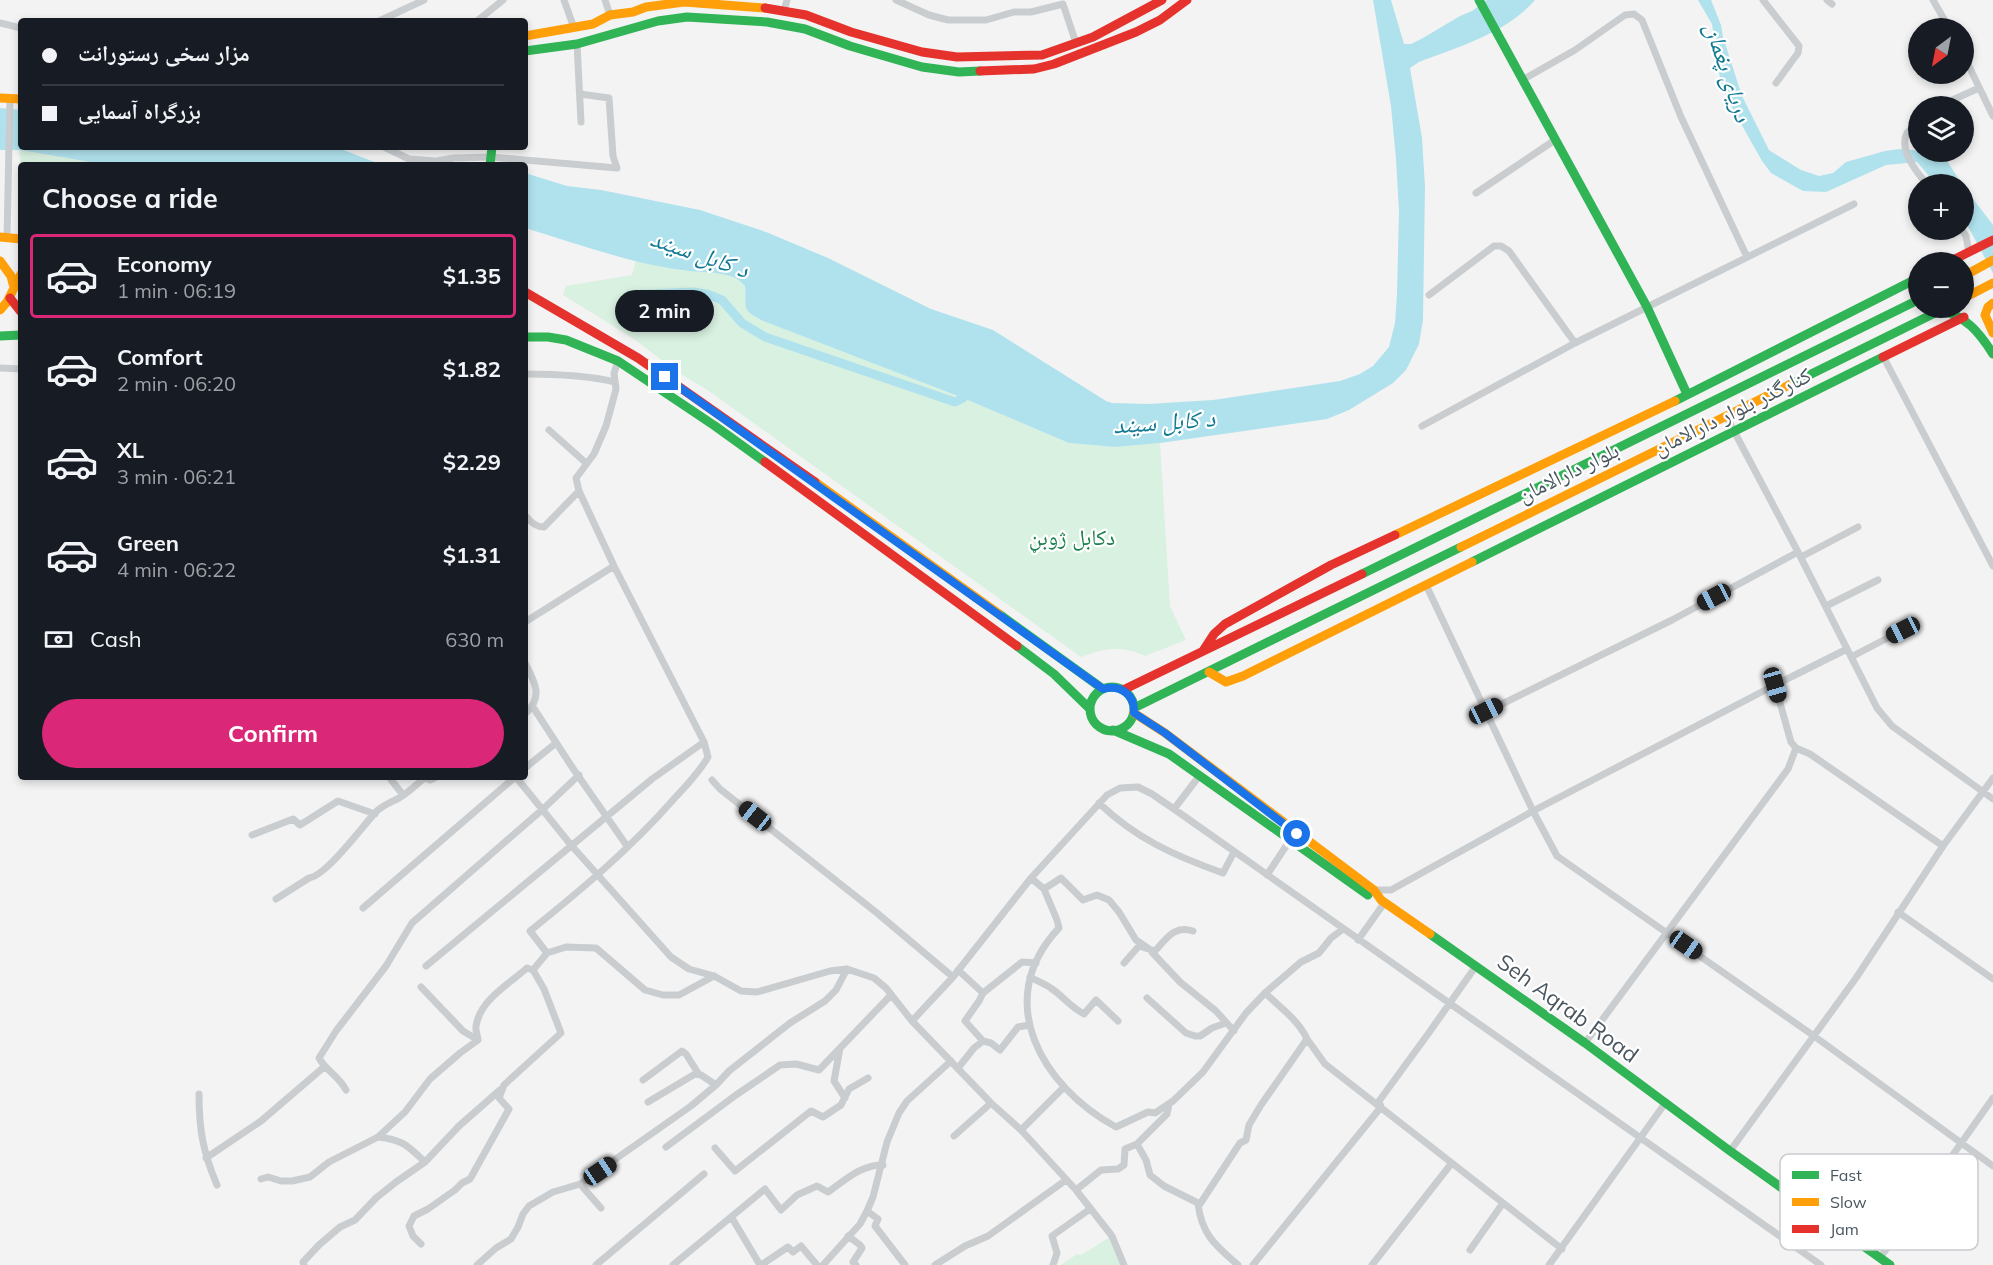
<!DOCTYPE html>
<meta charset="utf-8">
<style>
body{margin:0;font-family:Mulish,"Noto Naskh Arabic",sans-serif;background:#242831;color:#f1f3f6;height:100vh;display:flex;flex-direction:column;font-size:22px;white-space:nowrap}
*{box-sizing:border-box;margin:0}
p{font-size:20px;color:#9ea1a6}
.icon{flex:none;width:33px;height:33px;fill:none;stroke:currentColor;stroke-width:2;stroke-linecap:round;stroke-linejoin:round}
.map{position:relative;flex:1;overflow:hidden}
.drawer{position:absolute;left:18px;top:162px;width:510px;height:618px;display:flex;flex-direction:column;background:#171b24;border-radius:6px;box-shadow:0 3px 9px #0003}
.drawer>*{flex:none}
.hud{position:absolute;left:18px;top:18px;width:510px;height:132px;border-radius:6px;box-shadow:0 3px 9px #0003;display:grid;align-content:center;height:132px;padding:0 24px;background:#171b24}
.needle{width:39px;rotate:212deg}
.fabs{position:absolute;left:1908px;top:18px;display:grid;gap:12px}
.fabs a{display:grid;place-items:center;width:66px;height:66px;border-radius:50%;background:#171b24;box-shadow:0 3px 9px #0003;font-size:30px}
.end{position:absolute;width:27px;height:27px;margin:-14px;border:8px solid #1a73e8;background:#fff;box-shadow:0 0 0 3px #fff}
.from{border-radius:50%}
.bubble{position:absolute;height:42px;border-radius:21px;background:#171b24;box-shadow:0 3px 9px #0003;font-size:20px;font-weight:700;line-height:42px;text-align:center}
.car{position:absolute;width:18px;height:36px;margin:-18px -9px;border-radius:8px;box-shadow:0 0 4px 2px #0007;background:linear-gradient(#222 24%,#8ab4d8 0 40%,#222 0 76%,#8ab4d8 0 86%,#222 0)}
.hud b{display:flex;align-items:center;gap:21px;height:57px;font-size:22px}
.hud b+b{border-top:2px solid #363941}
.hud i{width:15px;height:15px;background:#f1f3f6}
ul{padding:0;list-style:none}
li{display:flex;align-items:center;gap:18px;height:84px;margin:0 12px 9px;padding:0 12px;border:3px solid transparent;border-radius:6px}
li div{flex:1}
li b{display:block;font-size:22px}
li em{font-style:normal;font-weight:700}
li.on{border-color:#db2777}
li>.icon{width:54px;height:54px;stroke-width:1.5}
h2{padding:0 24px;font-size:27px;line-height:72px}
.pay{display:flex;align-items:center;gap:15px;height:66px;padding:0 24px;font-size:22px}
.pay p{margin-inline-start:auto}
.action{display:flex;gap:12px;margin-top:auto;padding:12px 24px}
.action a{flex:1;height:69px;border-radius:36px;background:#db2777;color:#fff;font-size:24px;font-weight:700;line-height:69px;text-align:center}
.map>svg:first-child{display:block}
</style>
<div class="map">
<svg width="1993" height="1265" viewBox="0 0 1993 1265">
<rect width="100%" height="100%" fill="#f3f3f3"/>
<path fill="#d9f1e1" d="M19 150 108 165H21V168Z
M636 260C649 263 663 268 677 270 698 273 731 268 745 286 747 305 741 309 761 320L963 398 1069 443 1115 447 1160 443 1170 606 1186 640 1145 656C1123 645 1103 648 1081 657L706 389 679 373 631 337 563 295 566 286 632 275Z
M1112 1236 1124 1265H1061L1077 1254 1081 1255Z"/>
<path fill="#b0e2ed" d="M1373 0H1391L1404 44H1411L1423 38 1460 16 1472 11 1487 0H1535C1508 32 1457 48 1419 62L1410 68 1422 138 1425 187 1423 320 1419 344 1406 370 1393 383 1349 410 1327 419 1160 443 1115 447 1069 443 963 398 761 320C740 309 747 307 745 286 734 271 707 273 689 271 634 265 579 244 525 228V173L567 186 601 190 700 210 766 232 828 258 931 309 993 330 1106 401 1112 403 1148 404 1213 400 1340 381 1360 374 1373 366 1389 347 1395 323 1397 294 1399 211 1396 159 1391 106Z
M1698 0H1711L1721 25 1723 37 1742 96 1769 150 1801 170 1819 176 1833 173 1846 162 1885 151 1900 149 1934 152 1947 161 1962 184H1936L1917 162 1886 165 1826 192 1803 191 1771 173 1762 161 1735 113 1721 85 1712 24Z
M0 108 21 110V147H336L382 165H108L20 150H0Z
M1964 187 1993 225V273L1964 219Z"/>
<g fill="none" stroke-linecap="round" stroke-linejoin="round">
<path stroke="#b0e2ed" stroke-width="9" d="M629 295 692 292 707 294 722 300 742 323 765 337 955 402 963 398 966 389"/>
<path stroke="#cacdcf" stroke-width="7" d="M564 0 574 28
M605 0 610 15
M896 0 929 15 948 20H986L1014 12H1031L1063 4 1076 43
M1763 0 1799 46 1798 53 1776 83
M1827 0 1832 4
M1933 0 1949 28
M784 11 787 0
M379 21 424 0
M477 21 503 0
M0 23 21 28
M577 44 581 122
M1964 56 1993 116
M1524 79 1575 50 1625 15 1634 14 1642 20 1681 117 1747 257
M1939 106 1979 88
M1918 125C1915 127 1909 130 1907 133 1898 149 1917 173 1927 184
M384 147 409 159 436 161 454 158 491 157 617 168 613 156 609 98 580 94
M1476 193 1555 140
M1962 230 1966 236 1969 252
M7 238 10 98
M1429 295 1494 246H1501L1509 251 1575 343
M1884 358 1993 566
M0 368 21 369
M525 374C555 374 586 375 615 382
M1726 416 1798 552 1877 708 1892 726 1993 799
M1422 426 1575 343 1854 204
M549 430 586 463
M525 515C530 522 536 527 544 527L579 491
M1801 557 1858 527
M1426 585 1533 811 1557 856 1814 1036 1993 1166
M1826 606 1878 580
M525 622 614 566
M1851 657 1903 630
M525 663C535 682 544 697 525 714
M1775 685 1791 742 1796 748 1810 754 1943 846
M533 707 572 767 627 846
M1486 712 1672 620 1798 552
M525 768 556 743
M389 777 403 795
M516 777 571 845 671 957 689 969 714 976 741 991 757 992 830 971 847 969 874 978 886 988 912 1021 991 1103 1021 1130 1076 1190 1112 1236 1124 1265
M712 780 720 789 877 913 953 977
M1099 803C1135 838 1175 856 1223 873L1234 852
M1174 809 1200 775
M252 835 293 819 300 825 338 801 375 814
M1267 875 1290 840
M1031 878 1044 889 1057 920 1059 928C991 1000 1042 1087 1116 1127L1148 1112 1155 1113 1173 1101 1203 1072 1246 1013 1265 993 1301 962 1319 953 1331 938 1343 929
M1044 889 1061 878 1083 900 1097 895 1109 900 1119 912 1136 940 1149 949 1180 982 1216 1011 1234 1031
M1374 890H1391L1533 811 1775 685 1847 649
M276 899 309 878C326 876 361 828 375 813 382 805 393 802 402 796 410 791 417 784 424 778L430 780 436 777
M363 908 515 777
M1898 912 1993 979
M1358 940 1385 902
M547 953 530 931C581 890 630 849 673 800 685 787 699 773 708 757L704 742 614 566 579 491 576 478 594 454 606 426 616 389 614 373 618 361
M1124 963 1139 946 1155 951C1167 938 1174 925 1193 931
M426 966 652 779 704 742
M958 970 983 993 1022 962 1036 963
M1030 977C1037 981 1046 984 1052 989 1064 997 1069 1006 1084 1014L1096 1000 1118 1021
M421 987 463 1031 478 1040
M1147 998 1186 1033 1195 1036H1200L1212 1028 1226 1023
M912 1021 953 977 1031 878 1107 795 1120 788 1138 787 1152 794 1174 809 1821 1265
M1307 1039 1325 1064 1562 1249
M983 1041 965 1021 979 1001 983 993
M1585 1043 1788 769 1796 748
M840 1048 834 1081 845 1098
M958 1068 974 1048 983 1041 991 1043 1000 1050 1018 1027 1030 1025
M643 1080 682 1051 686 1054 698 1073
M346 1090C339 1076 326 1071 319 1058L336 1031 386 966 412 923 543 809 579 775
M199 1094C199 1130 203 1152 217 1185
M648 1102 695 1074 701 1075 716 1085
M1169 1104 1167 1114 1137 1144 1146 1160 1150 1175 1164 1186 1200 1204 1240 1143 1246 1140 1249 1125 1261 1105 1307 1039C1299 1021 1279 1006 1265 993
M1021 1130 1063 1088
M954 1136 991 1103
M378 1137C403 1140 407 1145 425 1162
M666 1147 736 1095 780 1065 796 1064 819 1070 891 995
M715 1148 735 1171 811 1111 823 1117 841 1105 849 1089 868 1078
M1730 1151 1856 978 1943 846 1993 778
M206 1158 261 1121 324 1067
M261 1179 268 1177 281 1181H292L310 1177 329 1162 378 1137 405 1112 430 1079 460 1053 478 1040C478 1036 475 1030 476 1026 480 1000 509 984 527 968L533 970 547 953 566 947 596 948 645 990 663 995H679L714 976
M580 1184 601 1208
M1076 1190 1101 1170 1118 1169 1124 1165 1125 1149 1137 1144
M1198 1203C1201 1234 1216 1246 1238 1265
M867 1211 878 1219 875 1226 905 1265
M732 1218 760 1265
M848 1236 860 1245 862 1248 853 1262 856 1265
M421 1244 413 1236 409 1226 414 1216 428 1209 455 1190 462 1183 470 1179 509 1109 499 1098 504 1085 561 1033 544 989 533 970
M1470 1250 1503 1203
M1880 1258 1993 1098
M304 1265 303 1262 319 1245 340 1227 355 1220 376 1198 396 1182 425 1162 459 1126 500 1090
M477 1265 496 1248 511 1239 518 1227 523 1214 529 1206 553 1192 580 1184 691 1106 716 1085 729 1071 790 1023 825 1001 836 990 847 969
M596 1265 704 1174
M673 1265 765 1189 781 1210 797 1195 817 1186 828 1192C844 1181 862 1164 883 1165
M761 1265 788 1247 793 1252 801 1246 817 1265
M823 1265 860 1224 867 1211 873 1197 887 1142 899 1113 907 1101 951 1061
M935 1265 965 1246 988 1236 1066 1180
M1053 1265 1057 1253 1052 1236 1090 1209
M1253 1265 1381 1107 1379 1101 1382 1097 1428 1034 1476 966
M1372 1265 1451 1164
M1549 1265 1666 1102"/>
<path stroke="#30b455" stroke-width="9" d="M1479 0 1647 307 1687 394
M525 51 577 44 658 21 687 17 767 22 805 29 850 46 922 67 959 72 980 71
M490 165 492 147
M1940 310C1966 316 1979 332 1993 354
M0 336 21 335
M525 337H548L566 340 618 361 715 426 765 462
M1789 385 1945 308
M1675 401 1918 278
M1472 562 1883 357
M1362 574 1918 300
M999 614 1103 689
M1017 646 1054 674 1090 709
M1090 709a22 22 0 1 1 44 0a22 22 0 1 1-44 0Z
M1134 708 1461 547
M1113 730 1169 754 1368 895
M1430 934 1585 1043 1730 1151 1890 1265"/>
<path stroke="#ff9f0a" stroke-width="9" d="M525 36 593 24 610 15 633 12 646 7 684 2 765 8
M0 98 21 99
M0 237 21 239
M0 261 11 276 13 284
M1964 276 1993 260
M1964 298 1993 283
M1993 303 1988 307 1985 315 1993 333
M0 310 7 302 21 274
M815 482 999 614
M1395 535 1675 401
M1461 547 1789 385
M1209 672 1226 682 1243 676 1472 562
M1134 713 1165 733 1374 890 1381 900 1430 934"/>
<path stroke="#e5322d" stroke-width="9" d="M765 8 806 15 851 32 922 52 957 57 1042 55 1093 37 1162 0
M980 71 1034 69 1054 64 1136 32 1160 20 1187 0
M1949 262 1993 240
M525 292 638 358 815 482
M10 298 21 312
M1883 357 1964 317
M765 462 1017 646
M1203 651 1214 634 1225 624 1331 565 1395 535
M1123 690 1362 574"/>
</g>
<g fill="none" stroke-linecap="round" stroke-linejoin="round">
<path stroke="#1a73e8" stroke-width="8" d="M665 377 1103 689C1121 684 1135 695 1134 713L1165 733 1297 834"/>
</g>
<g text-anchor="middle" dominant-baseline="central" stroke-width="4.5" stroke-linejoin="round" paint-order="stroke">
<g font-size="22" fill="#4a565f" stroke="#fff">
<text transform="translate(1732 411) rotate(-26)">کنارگذر بلوار دارالامان</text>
<text transform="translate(1568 472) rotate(-26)">بلوار دارالامان</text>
<text transform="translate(1568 1008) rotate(36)">Seh Aqrab Road</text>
</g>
<g font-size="22" fill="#1c804b" stroke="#fff">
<text x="1072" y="537">دکابل ژوبڼ</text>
</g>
<g font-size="24" font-style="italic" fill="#127b93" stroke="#fff">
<text transform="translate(1729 72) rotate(72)">دریای پغمان</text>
<text transform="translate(700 253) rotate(19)">د کابل سيند</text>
<text transform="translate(1164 421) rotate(-4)">د کابل سيند</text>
</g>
</g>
<rect x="1780" y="1154" width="198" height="96" rx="9" fill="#fff" stroke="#c9cccf" stroke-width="1.5"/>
<rect x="1792" y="1171" width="27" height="8" fill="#30b455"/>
<rect x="1792" y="1198" width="27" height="8" fill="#ff9f0a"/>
<rect x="1792" y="1225" width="27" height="8" fill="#e5322d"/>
<g font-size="16" fill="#4a565f">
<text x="1830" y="1181">Fast</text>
<text x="1830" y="1208">Slow</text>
<text x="1830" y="1235">Jam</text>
</g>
</svg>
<div class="fabs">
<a><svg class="needle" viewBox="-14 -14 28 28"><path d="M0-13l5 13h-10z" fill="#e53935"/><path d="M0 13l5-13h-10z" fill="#9ea1a6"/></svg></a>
<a><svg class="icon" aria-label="layers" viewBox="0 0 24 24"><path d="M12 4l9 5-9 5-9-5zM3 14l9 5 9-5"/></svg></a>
<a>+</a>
<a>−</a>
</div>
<i class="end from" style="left:1297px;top:834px"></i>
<i class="end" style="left:665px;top:377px"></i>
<div class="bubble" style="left:615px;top:290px;width:99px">2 min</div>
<i class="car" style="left:1714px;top:597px;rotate:242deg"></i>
<i class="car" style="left:1903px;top:630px;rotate:243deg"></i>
<i class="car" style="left:1775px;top:685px;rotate:164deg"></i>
<i class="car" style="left:1486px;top:711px;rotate:64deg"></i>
<i class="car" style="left:755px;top:816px;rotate:308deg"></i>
<i class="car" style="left:1686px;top:945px;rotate:125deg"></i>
<i class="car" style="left:600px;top:1171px;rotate:56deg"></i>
<div class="hud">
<b><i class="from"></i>مزار سخی رستورانت</b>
<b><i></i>بزرگراه آسمایی</b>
</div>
<section class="drawer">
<h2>Choose a ride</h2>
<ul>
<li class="on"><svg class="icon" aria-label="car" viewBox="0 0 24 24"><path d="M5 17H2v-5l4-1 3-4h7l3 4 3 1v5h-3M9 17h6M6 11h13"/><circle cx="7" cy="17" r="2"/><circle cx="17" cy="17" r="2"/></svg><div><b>Economy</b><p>1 min · 06:19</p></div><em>$1.35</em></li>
<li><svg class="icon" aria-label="car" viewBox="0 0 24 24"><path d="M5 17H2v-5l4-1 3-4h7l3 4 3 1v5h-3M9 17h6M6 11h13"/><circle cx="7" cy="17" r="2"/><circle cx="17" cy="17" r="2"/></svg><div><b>Comfort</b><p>2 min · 06:20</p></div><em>$1.82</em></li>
<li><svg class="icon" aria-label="car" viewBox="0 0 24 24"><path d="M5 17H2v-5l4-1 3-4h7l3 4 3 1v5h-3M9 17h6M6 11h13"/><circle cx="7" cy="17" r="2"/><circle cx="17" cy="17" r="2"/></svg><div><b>XL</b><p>3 min · 06:21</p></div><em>$2.29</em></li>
<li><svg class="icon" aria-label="car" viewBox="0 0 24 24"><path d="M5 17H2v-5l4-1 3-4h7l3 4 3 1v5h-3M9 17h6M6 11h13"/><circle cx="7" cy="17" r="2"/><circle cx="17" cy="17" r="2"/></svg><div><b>Green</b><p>4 min · 06:22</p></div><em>$1.31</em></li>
</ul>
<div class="pay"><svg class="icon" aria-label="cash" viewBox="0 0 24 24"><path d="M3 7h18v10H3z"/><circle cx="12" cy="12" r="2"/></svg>Cash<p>630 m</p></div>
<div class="action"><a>Confirm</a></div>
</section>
</div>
